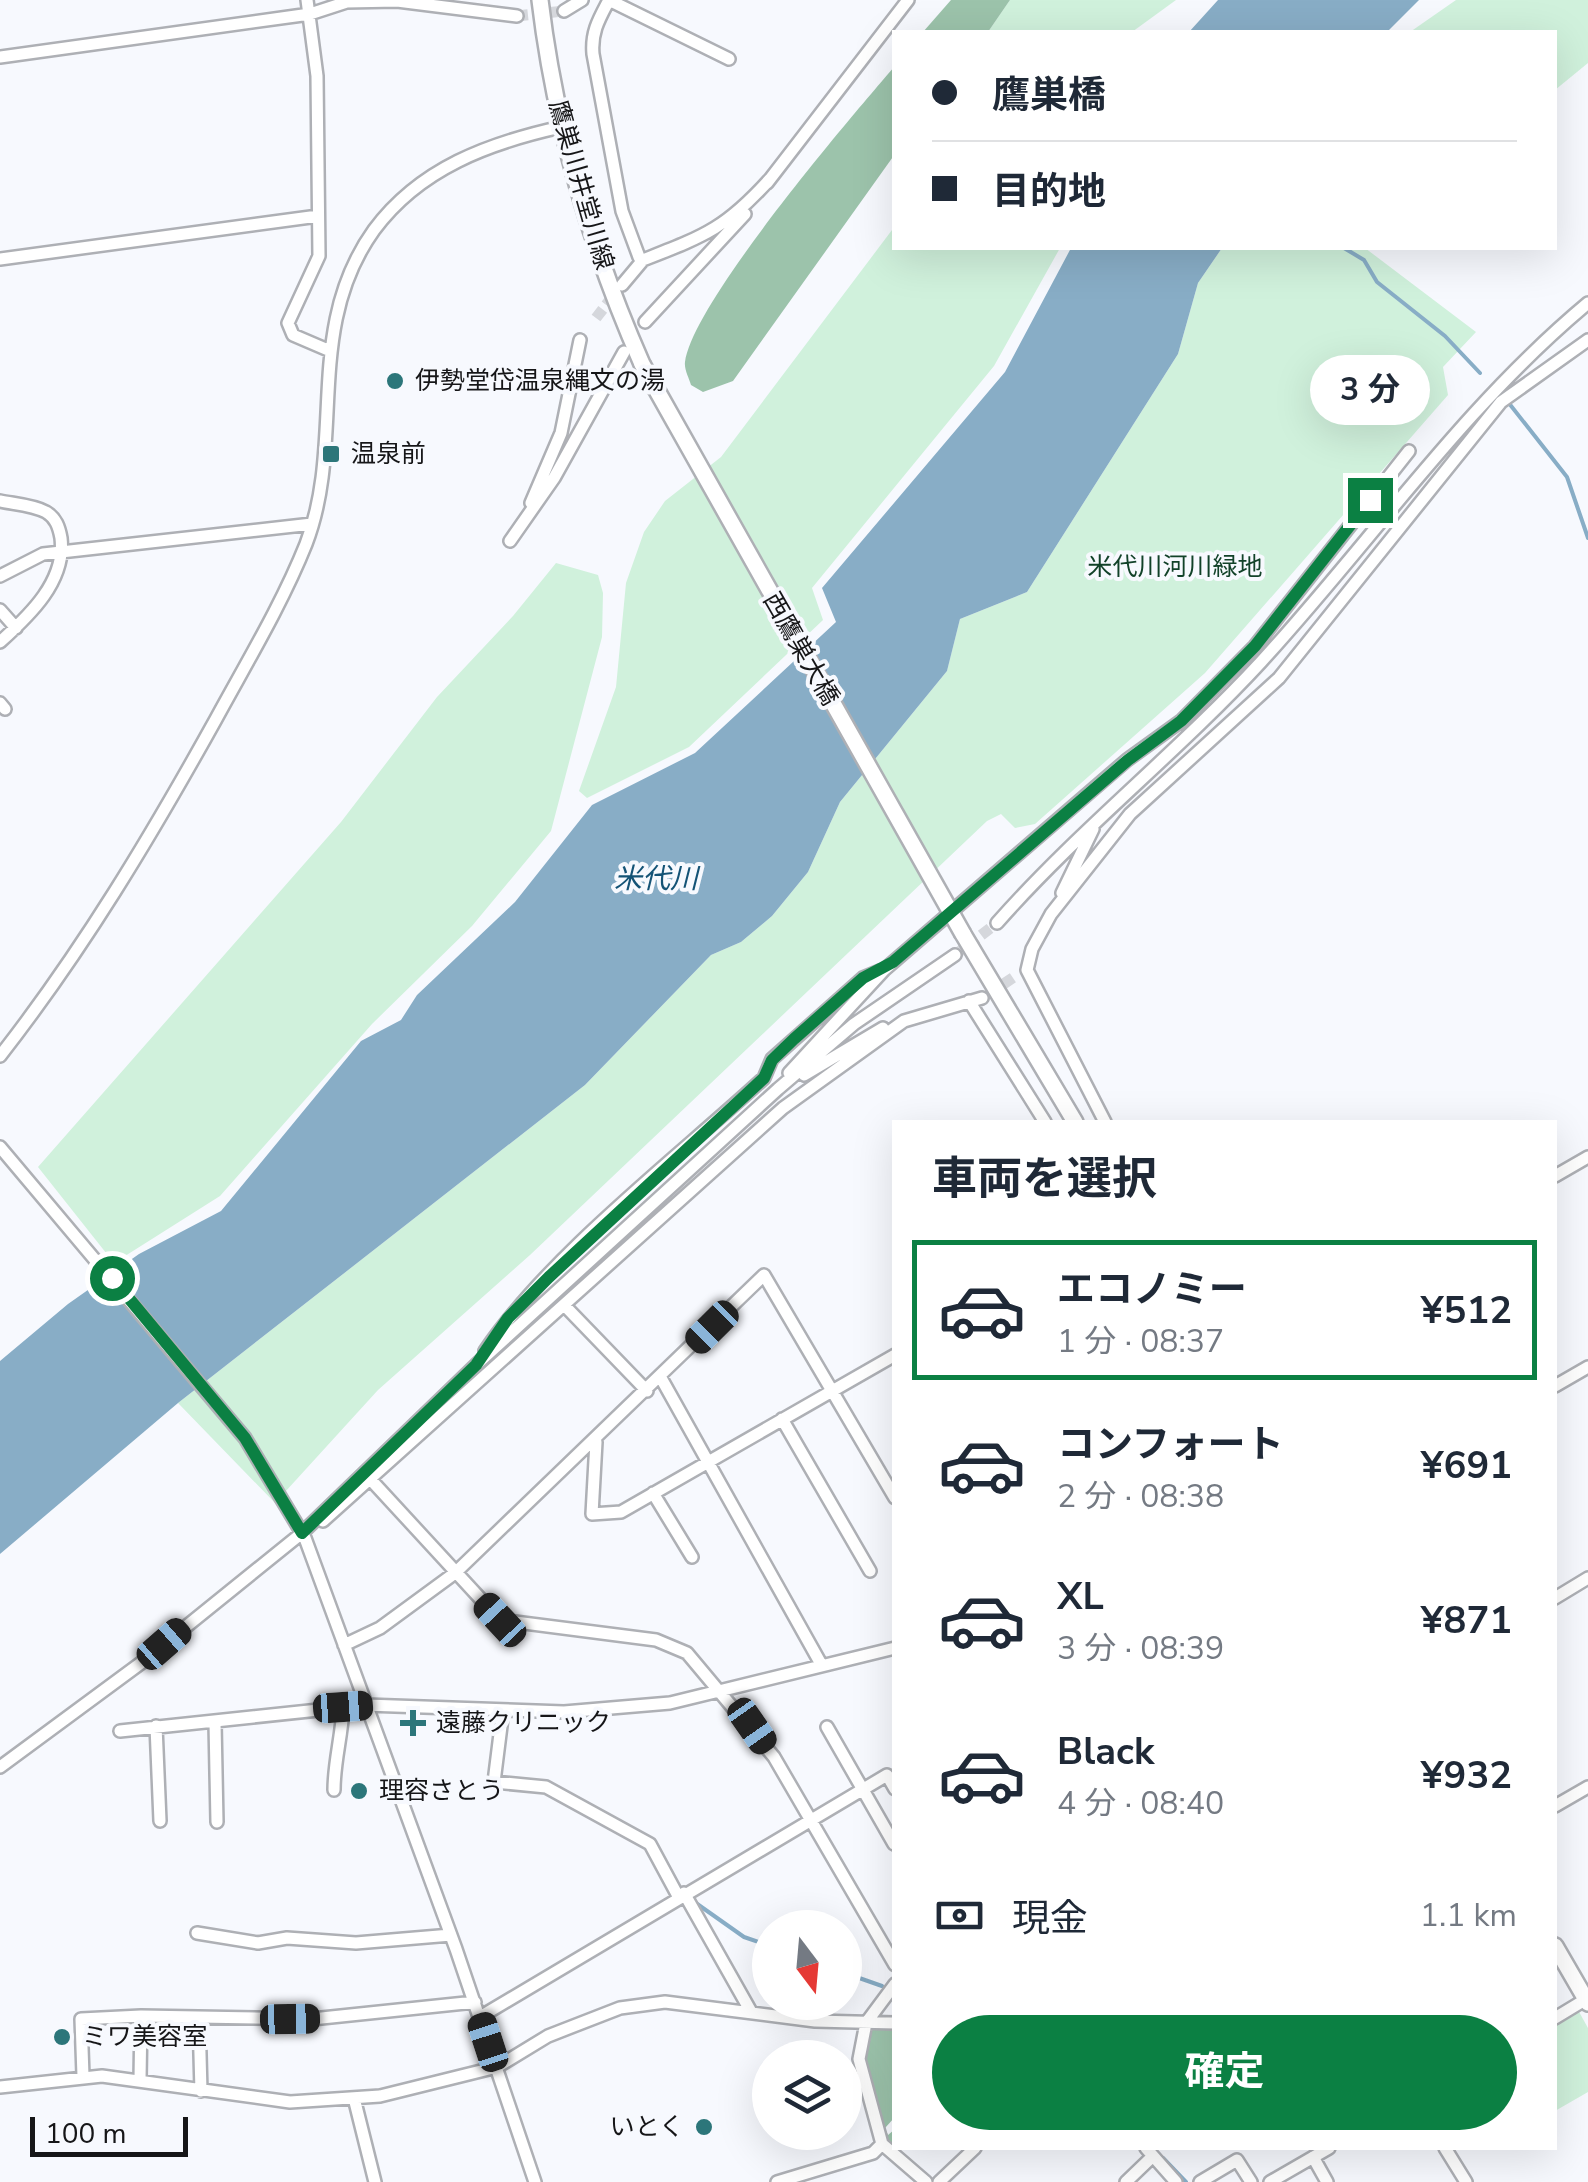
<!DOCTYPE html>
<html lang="ja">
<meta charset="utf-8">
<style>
body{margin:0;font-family:"Nunito Sans","Noto Sans JP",sans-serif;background:#f2f2f3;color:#1f2937;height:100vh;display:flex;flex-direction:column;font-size:38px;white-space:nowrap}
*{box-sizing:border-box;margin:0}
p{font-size:32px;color:#747a83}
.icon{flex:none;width:55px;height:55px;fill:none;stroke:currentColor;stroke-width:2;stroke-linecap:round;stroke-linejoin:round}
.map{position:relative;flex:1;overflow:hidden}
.side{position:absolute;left:892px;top:1120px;width:665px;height:1030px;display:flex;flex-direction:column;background:#fff;border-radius:0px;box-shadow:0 10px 40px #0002}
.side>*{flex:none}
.banner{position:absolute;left:892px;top:30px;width:665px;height:220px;border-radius:0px;box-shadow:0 10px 40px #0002;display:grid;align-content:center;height:220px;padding:0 40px;background:#fff}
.needle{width:65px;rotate:164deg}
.buttons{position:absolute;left:752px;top:1910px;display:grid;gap:20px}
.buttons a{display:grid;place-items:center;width:110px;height:110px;border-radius:50%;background:#fff;box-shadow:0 10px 40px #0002;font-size:50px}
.scale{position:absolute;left:30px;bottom:25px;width:158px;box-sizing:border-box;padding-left:10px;border:5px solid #161618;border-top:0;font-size:28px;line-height:35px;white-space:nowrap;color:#161618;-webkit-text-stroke:8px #f7f9fe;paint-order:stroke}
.end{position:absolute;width:45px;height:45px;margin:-22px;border:12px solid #0b8043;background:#fff;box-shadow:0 0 0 5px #fff}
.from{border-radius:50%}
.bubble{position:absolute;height:70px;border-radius:35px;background:#fff;box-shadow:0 10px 40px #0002;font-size:32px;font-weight:700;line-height:70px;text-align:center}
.car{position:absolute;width:30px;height:60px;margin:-30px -15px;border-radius:12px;box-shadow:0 0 8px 2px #0007;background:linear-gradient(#222 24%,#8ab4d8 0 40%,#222 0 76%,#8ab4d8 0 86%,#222 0)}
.banner b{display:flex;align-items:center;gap:35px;height:95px;font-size:38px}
.banner b+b{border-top:2px solid #e0e1e3}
.banner i{width:25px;height:25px;background:#1f2937}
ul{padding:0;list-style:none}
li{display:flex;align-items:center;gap:30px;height:140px;margin:0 20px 15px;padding:0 20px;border:5px solid transparent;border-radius:0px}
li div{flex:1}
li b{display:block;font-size:38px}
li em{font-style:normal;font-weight:700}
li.active{border-color:#0b8043}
li>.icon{width:90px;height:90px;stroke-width:1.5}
h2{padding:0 40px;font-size:45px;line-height:120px}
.pay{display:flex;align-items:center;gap:25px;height:110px;padding:0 40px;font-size:38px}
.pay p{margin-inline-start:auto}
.cta{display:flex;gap:20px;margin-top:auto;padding:20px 40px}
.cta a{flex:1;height:115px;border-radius:60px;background:#0b8043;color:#fff;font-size:40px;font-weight:700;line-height:115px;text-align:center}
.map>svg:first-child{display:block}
</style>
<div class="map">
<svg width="1588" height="2182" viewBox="0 0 1588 2182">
<rect width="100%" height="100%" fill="#f7f9fe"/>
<path fill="#d0f1dc" d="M1010 0H1176L1132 32H988Z
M1456 0H1588V63L1555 90V32H1410Z
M895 226V248H1060L994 366 812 588 823 620 689 747 587 798 579 791 616 687 626 583 644 532 665 501 721 457Z
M1222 248H1365L1476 332 1443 367 1448 395 1205 673 1035 824 1015 828 1001 814 987 821 530 1255 378 1390 275 1503 178 1403 585 1085 711 955 741 942 772 916 808 872 840 802 947 671 960 619 1027 592 1178 354 1198 283Z
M556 563 598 575 603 593 602 637 551 831 472 926 372 1024 220 1196 114 1263 38 1167 341 822 437 697 513 616Z
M1578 2010 1588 2028V2092L1555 2111V2023Z"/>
<path fill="#9cc3ab" d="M951 0H1010L988 32H923Z
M895 66V154L733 381 703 392 691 385C689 378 684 369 685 362 693 302 850 118 895 66Z
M873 2027H895V2117L885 2128 888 2135 895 2129V2145L886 2138 864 2064Z"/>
<path fill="#88adc6" d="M1218 0H1419L1387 32H1189Z
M1071 248H1222L1198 283 1178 354 1027 592 960 619 947 671 840 802 808 872 772 916 741 942 711 955 585 1085 178 1403 0 1554V1361L68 1304 139 1254 221 1211 361 1041 401 1020 417 995 515 902 592 805 695 753 836 622 822 588 1005 372Z"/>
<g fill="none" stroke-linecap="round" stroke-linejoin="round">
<path stroke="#88adc6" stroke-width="4" d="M1344 248 1364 260 1377 282 1445 336 1480 373
M1508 402 1567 477 1588 538
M693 1901 744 1937 770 1946
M845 1973 882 1986
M1163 2158 1186 2182"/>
<path stroke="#d5d7dc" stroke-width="11" stroke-dasharray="11 5.5" stroke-linecap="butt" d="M517 16 564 11
M596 318 616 292
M955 955 997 923
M990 993 1014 977"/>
<defs>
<path id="minor" d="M307 0 317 76 319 256 288 323 293 335 328 350
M346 2 397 1 517 16
M564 11 582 0
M0 57 310 14 353 0
M729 59 609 0C599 19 591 32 593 54L622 211 639 257 643 260C704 236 725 229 770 179
M767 183 908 0
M0 259 318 216
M622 285 643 260
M645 322 745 214
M0 501C14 504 33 505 46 512 56 518 59 527 61 538 66 581 30 615 0 642
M531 503 561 433 580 340
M510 541 554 478 624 352
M0 576 43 554 312 524
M0 610 16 628
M0 703 5 709
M1062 893 1093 829
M997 923C1079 830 1177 753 1261 662 1371 542 1462 408 1588 303
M969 1001 1045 1122
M0 1056C83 950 151 836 216 719 247 662 282 604 306 544 346 440 303 329 374 230 420 168 489 143 561 127
M789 1073 884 970 1127 760 1181 721 1255 646 1409 451
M804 1075 883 1028
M1105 1122 1027 970 1032 949 1051 914 1130 814 1279 678 1501 402 1588 340
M0 1147 245 1438 305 1538 456 1949 535 2182
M1555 1176 1588 1157
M565 1306 647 1391
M485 1351C550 1255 677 1158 764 1078L772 1059 863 978 880 971
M661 1378 821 1664
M1555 1386 1588 1367
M782 1419 870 1571
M596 1442 592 1514 621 1512 895 1355
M372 1481 500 1620 656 1640 687 1653 774 1757 895 1965
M653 1493 692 1557
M323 1521 783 1108 904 1021 982 998
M1555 1598 1588 1578
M344 1645 380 1628 455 1573 764 1275 895 1498
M503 1710 494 1782 546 1787 650 1844 678 1896
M215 1723 217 1822
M156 1726 160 1821
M827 1727 894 1844
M120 1731 366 1705 564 1712 670 1703 895 1648
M0 1767 141 1663 302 1533 476 1365 778 1089 854 1024 955 955
M334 1790C334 1761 342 1736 343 1707
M1555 1806 1588 1787
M684 1893 750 2010
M197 1933 258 1943 287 1938 356 1943 451 1935
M895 1984 866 2023 859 2059 882 2144 926 2182
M480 2017 887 1775 895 1789
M199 2018 201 2091
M1555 2018 1588 1998
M83 2076 81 2019 141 2016
M140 2080 141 2016 312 2019 475 2002
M0 2087 102 2076 290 2102 380 2096 497 2067 548 2036 620 2008 665 2002 815 2021 895 2023
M354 2098 375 2182
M1146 2148 1176 2182
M1445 2148 1466 2182
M1313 2157 1327 2182
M777 2182 873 2153 882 2144
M939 2182 975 2148
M1126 2182 1153 2156
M1200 2182 1237 2160 1251 2182
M1270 2182 1329 2148"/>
<path id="major" d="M540 0C555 126 591 248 642 364
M963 934 1075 1122
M1555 1946 1588 2003"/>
</defs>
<use href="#minor" stroke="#aeb0b5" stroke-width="16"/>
<use href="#major" stroke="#aeb0b5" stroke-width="20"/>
<use href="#minor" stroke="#fff" stroke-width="11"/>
<use href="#major" stroke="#fff" stroke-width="15"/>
<defs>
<path id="major-bridge" d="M642 364 963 934"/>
</defs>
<use href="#major-bridge" stroke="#aeb0b5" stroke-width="20" stroke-linecap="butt"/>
<use href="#major-bridge" stroke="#fff" stroke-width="15"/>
</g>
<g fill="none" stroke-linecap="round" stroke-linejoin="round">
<path stroke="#0b8043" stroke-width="12" d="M112 1278 245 1438 302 1533 476 1365 508 1318 549 1277 764 1078 772 1060 794 1039 863 978 893 962 1128 760 1181 721 1255 646 1370 500"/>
</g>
<g fill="#2c767a" stroke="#f7f9fe" stroke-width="4">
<circle cx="395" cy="381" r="10"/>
<rect x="321" y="444" width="20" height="20" rx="5"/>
<path d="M408 1708h10v10h10v10h-10v10h-10v-10h-10v-10h10z"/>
<circle cx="359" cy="1791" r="10"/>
<circle cx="62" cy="2037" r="10"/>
<circle cx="704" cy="2127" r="10"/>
</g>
<g text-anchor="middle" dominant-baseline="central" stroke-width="8" stroke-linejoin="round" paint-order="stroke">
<g font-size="25" fill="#161618" stroke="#f7f9fe">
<text transform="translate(581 185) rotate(74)">鷹巣川井堂川線</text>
<text transform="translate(801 649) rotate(60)">西鷹巣大橋</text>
</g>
<g font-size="25" fill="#161618" stroke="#f7f9fe" text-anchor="start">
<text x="415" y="381">伊勢堂岱温泉縄文の湯</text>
<text x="351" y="454">温泉前</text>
<text x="436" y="1723">遠藤クリニック</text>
<text x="379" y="1791">理容さとう</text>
<text x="82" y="2037">ミワ美容室</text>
<text x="684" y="2127" text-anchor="end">いとく</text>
</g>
<g font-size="25" fill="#124229" stroke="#f7f9fe">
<text x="1175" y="567">米代川河川緑地</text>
</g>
<g font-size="28" font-style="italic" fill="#145376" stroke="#f7f9fe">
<text x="656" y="879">米代川</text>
</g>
</g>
</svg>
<div class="buttons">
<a><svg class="needle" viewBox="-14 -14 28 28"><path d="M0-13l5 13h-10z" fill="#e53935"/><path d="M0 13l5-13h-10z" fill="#747a83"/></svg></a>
<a><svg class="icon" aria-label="layers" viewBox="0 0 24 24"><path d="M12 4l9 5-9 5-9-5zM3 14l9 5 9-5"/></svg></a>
</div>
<div class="scale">100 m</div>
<i class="end from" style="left:112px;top:1278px"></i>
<i class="end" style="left:1370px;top:500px"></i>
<div class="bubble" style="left:1310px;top:355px;width:120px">3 分</div>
<i class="car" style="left:712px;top:1327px;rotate:225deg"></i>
<i class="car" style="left:500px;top:1620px;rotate:317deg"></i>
<i class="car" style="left:164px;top:1644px;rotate:49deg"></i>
<i class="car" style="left:343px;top:1707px;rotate:86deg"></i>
<i class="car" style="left:752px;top:1726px;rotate:145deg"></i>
<i class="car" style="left:290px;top:2019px;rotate:89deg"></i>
<i class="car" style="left:488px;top:2042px;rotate:342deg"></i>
<div class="banner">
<b><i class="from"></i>鷹巣橋</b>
<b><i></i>目的地</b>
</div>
<section class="side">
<h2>車両を選択</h2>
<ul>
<li class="active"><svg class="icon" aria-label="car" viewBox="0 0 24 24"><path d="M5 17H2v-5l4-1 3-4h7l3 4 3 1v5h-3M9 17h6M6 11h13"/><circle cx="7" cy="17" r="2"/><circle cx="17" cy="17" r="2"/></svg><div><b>エコノミー</b><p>1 分 · 08:37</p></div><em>¥512</em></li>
<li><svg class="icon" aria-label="car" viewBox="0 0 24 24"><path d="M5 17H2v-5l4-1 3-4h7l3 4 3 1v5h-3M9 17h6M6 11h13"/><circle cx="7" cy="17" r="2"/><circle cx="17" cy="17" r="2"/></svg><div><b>コンフォート</b><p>2 分 · 08:38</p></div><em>¥691</em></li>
<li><svg class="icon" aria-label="car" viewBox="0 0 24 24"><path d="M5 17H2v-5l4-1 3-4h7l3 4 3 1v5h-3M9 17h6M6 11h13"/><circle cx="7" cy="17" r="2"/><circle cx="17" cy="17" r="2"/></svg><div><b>XL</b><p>3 分 · 08:39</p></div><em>¥871</em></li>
<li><svg class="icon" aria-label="car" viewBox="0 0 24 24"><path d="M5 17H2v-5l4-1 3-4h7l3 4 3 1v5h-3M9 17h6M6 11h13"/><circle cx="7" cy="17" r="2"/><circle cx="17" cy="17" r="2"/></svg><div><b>Black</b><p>4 分 · 08:40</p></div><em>¥932</em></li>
</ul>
<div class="pay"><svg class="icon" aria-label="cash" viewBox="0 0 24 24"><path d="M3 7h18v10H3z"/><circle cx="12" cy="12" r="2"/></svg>現金<p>1.1 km</p></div>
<div class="cta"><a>確定</a></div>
</section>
</div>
